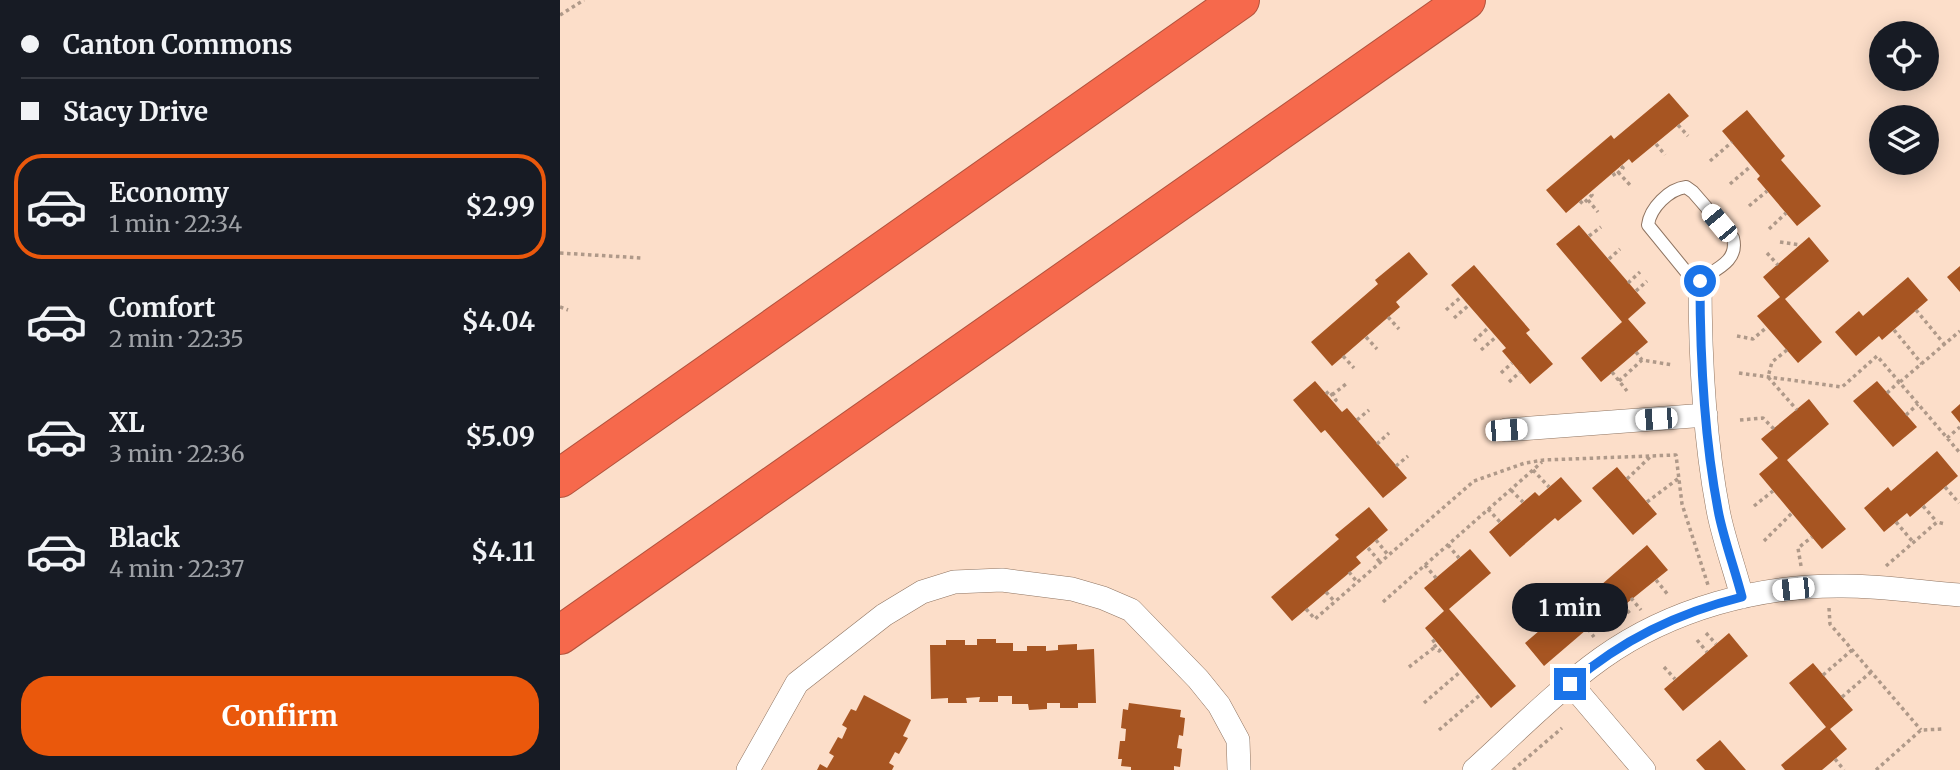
<!DOCTYPE html>
<meta charset="utf-8">
<style>
body{margin:0;font-family:Merriweather,serif;background:#20242c;color:#f1f3f6;height:100vh;display:flex;flex-direction:column;font-size:26px;white-space:nowrap}
*{box-sizing:border-box;margin:0}
p{font-size:23px;color:#9ea1a6}
.icon{flex:none;width:38px;height:38px;fill:none;stroke:currentColor;stroke-width:2;stroke-linecap:round;stroke-linejoin:round}
.map{position:relative;flex:1;overflow:hidden}
.drawer{display:flex;flex-direction:column;background:#171b24;width:560px}
.drawer>*{flex:none}
.top-card{display:grid;align-content:center;height:154px;padding:0 21px;background:#171b24}
.buttons{position:absolute;left:1309px;top:21px;display:grid;gap:14px}
.buttons a{display:grid;place-items:center;width:70px;height:70px;border-radius:50%;background:#171b24;box-shadow:0 4px 18px #0003;font-size:35px}
.end{position:absolute;width:32px;height:32px;margin:-16px;border:9px solid #1a73e8;background:#fff;box-shadow:0 0 0 4px #fff}
.from{border-radius:50%}
.bubble{position:absolute;height:49px;border-radius:24px;background:#171b24;box-shadow:0 4px 18px #0003;font-size:23px;font-weight:700;line-height:49px;text-align:center}
.car{position:absolute;width:21px;height:42px;margin:-21px -10px;border-radius:9px;box-shadow:0 0 5px 2px #0007;background:linear-gradient(#fff 24%,#345 0 40%,#fff 0 76%,#345 0 86%,#fff 0)}
.top-card b{display:flex;align-items:center;gap:24px;height:66px;font-size:26px}
.top-card b+b{border-top:2px solid #363941}
.top-card i{width:18px;height:18px;background:#f1f3f6}
ul{padding:0;list-style:none}
li{display:flex;align-items:center;gap:21px;height:105px;margin:0 14px 10px;padding:0 7px;border:4px solid transparent;border-radius:28px}
li div{flex:1}
li b{display:block;font-size:26px}
li em{font-style:normal;font-weight:700}
li.selected{border-color:#ea580c}
li>.icon{width:63px;height:63px;stroke-width:1.5}
.action{display:flex;gap:14px;margin-top:auto;padding:14px 21px}
.action a{flex:1;height:80px;border-radius:28px;background:#ea580c;color:#fff;font-size:28px;font-weight:700;line-height:80px;text-align:center}
main{display:flex;flex:1;min-height:0}
.map>svg:first-child{display:block}
</style>
<main>
<section class="drawer">
<div class="top-card">
<b><i class="from"></i>Canton Commons</b>
<b><i></i>Stacy Drive</b>
</div>
<ul>
<li class="selected"><svg class="icon" aria-label="car" viewBox="0 0 24 24"><path d="M5 17H2v-5l4-1 3-4h7l3 4 3 1v5h-3M9 17h6M6 11h13"/><circle cx="7" cy="17" r="2"/><circle cx="17" cy="17" r="2"/></svg><div><b>Economy</b><p>1 min · 22:34</p></div><em>$2.99</em></li>
<li><svg class="icon" aria-label="car" viewBox="0 0 24 24"><path d="M5 17H2v-5l4-1 3-4h7l3 4 3 1v5h-3M9 17h6M6 11h13"/><circle cx="7" cy="17" r="2"/><circle cx="17" cy="17" r="2"/></svg><div><b>Comfort</b><p>2 min · 22:35</p></div><em>$4.04</em></li>
<li><svg class="icon" aria-label="car" viewBox="0 0 24 24"><path d="M5 17H2v-5l4-1 3-4h7l3 4 3 1v5h-3M9 17h6M6 11h13"/><circle cx="7" cy="17" r="2"/><circle cx="17" cy="17" r="2"/></svg><div><b>XL</b><p>3 min · 22:36</p></div><em>$5.09</em></li>
<li><svg class="icon" aria-label="car" viewBox="0 0 24 24"><path d="M5 17H2v-5l4-1 3-4h7l3 4 3 1v5h-3M9 17h6M6 11h13"/><circle cx="7" cy="17" r="2"/><circle cx="17" cy="17" r="2"/></svg><div><b>Black</b><p>4 min · 22:37</p></div><em>$4.11</em></li>
</ul>
<div class="action"><a>Confirm</a></div>
</section>
<div class="map">
<svg width="1400" height="770" viewBox="0 0 1400 770">
<rect width="100%" height="100%" fill="#fcdec9"/>
<path fill="#a75522" d="M1109 93 1129 116 1072 163 1069 159 1006 213 986 190 1051 135 1054 139Z
M1187 110 1225 156 1221 160 1261 206 1237 226 1197 179 1200 176 1162 131Z
M1019 225 1086 303 1068 319 1088 342 1041 382 1021 358 1062 322 996 244Z
M1249 237 1269 261 1225 299 1262 342 1238 363 1197 316 1220 297 1203 277Z
M849 252 868 274 836 302 840 307 772 366 751 342 818 284 815 280Z
M914 265 970 330 966 333 993 364 970 384 942 351 946 348 891 285Z
M1400 266V292L1387 277Z
M1348 277 1368 300 1322 340 1319 336 1296 356 1275 332 1299 311 1303 316Z
M755 381 782 412 787 408 847 478 823 498 765 430 761 433 733 400Z
M1317 381 1357 427 1333 447 1293 401Z
M1249 399 1269 424 1227 460 1286 529 1262 549 1199 474 1218 458 1201 439Z
M1400 404V423L1391 412Z
M1377 451 1398 476 1350 517 1347 513 1324 532 1304 508 1328 487 1331 491Z
M1057 467 1097 514 1073 535 1032 488Z
M1001 477 1022 501 998 521 995 518 950 557 929 532 975 492 979 496Z
M809 507 828 530 796 557 801 563 732 621 711 597 779 539 775 535Z
M1087 545 1108 570 1051 616 1047 612 984 666 965 643 1029 588 1033 592Z
M910 549 931 573 889 609 956 686 931 708 865 628 884 611 864 588Z
M1169 633 1188 656 1123 711 1104 689Z
M417 639H436V643H453V651H467V646H486V651L498 650V645L517 644V650L534 649 536 703H518V708H500V703H487V709L469 710 468 704H452V696H438V702H419L420 697 406 698 407 703H388V698L371 699 370 645H386V640H405V645H417Z
M1253 663 1293 710 1270 729 1287 749 1262 770H1225L1221 765 1266 727 1229 683Z
M304 695 351 720 343 736 348 738 339 754 335 752 329 763 334 766 332 770H257L260 764 267 768 274 756 269 753 278 737 282 739 287 728 282 725 291 709 296 711Z
M569 703 621 710 620 717 625 718 623 736 619 735 617 748 622 749 620 767 614 766V770H571V767L561 766 562 759H558L560 741H565L566 729 561 728 563 709 568 710Z
M1160 740 1186 770H1145L1136 760Z"/>
<g fill="none" stroke-linecap="round" stroke-linejoin="round">
<defs>
<path id="service" d="M1126 187 1133 192 1173 238C1179 261 1156 269 1140 280L1132 279 1088 225C1090 208 1109 189 1126 187Z"/>
<path id="minor" d="M1140 280C1140 358 1144 439 1159 515 1165 543 1175 570 1182 597
M946 430 1146 415
M1011 684 1084 770
M188 770 237 683 324 615 362 592 394 582 442 580 512 589 543 598 571 610 638 679 659 705 678 740 679 770
M914 770C956 732 996 691 1042 658 1111 609 1199 585 1283 586 1322 586 1361 592 1400 595"/>
<path id="motorway" d="M0 478 680 0
M0 635 906 0"/>
</defs>
<use href="#service" stroke="#8f7461" stroke-width="14"/>
<use href="#minor" stroke="#8f7461" stroke-width="24"/>
<use href="#motorway" stroke="#b2533d" stroke-width="40"/>
<path stroke="#af9989" stroke-width="3.5" stroke-dasharray="3.5 3.5" stroke-linecap="butt" d="M0 15 24 0
M1118 125 1128 136
M1096 144 1105 155
M1150 161 1172 142
M1058 172 1070 185
M1053 173 1055 176 1063 168 1061 166
M1170 184 1191 166
M1028 200 1038 212
M1020 201 1023 204 1032 195 1030 193
M1189 206 1207 191
M1209 229 1226 213
M1029 236 1041 227
M1220 242 1240 245
M0 253 82 258
M1207 253 1218 265
M1049 259 1060 249
M1068 283 1080 272
M1076 291 1087 281
M0 307 8 310
M886 310 901 297
M1356 310 1385 345
M828 317 839 329
M894 318 909 305
M1334 330 1362 364
M1177 336 1193 339 1207 327
M806 337 817 349
M914 341 928 328
M921 350 936 337
M1227 350 1212 362 1208 377 1237 410
M1076 352 1082 360 1113 365
M783 356 794 368
M1052 372 1067 391
M941 373 952 363
M1179 373 1282 387 1317 356 1400 453
M1059 381 1082 360
M949 382 960 372
M1340 382 1400 331
M1327 393 1339 382
M766 394 769 391 776 400 773 403
M772 395 786 384
M1346 415 1358 404
M797 420 809 410
M1180 420 1203 418 1214 429
M1387 438 1400 427
M817 444 829 433
M836 466 848 456
M973 470 989 487
M1067 479 1090 457
M1385 487 1399 503
M951 490 963 502
M1087 502 1119 478
M1194 506 1213 491
M1363 506 1377 522
M928 509 940 522
M1336 522 1353 542
M816 540 828 555
M1204 541 1232 513
M888 545 899 558
M808 548 820 562
M865 565 876 578
M1241 566 1238 548 1252 537
M1326 566 1377 522 1385 524
M789 572 797 582
M1096 580 1109 596
M766 592 775 602
M1071 598 1081 610
M823 602 982 462
M1063 605 1071 615
M1269 608 1270 624 1361 730
M746 609 755 619 914 481 965 463 984 460 1116 455 1122 504 1148 585
M1036 622 1044 631
M1028 629 1034 637
M1146 633 1156 644
M875 640 872 642 879 651 882 648
M1137 640 1147 652
M849 667 875 647
M1104 667 1115 679
M1263 675 1292 650
M1282 697 1311 672
M864 703 900 672
M879 730 920 695
M1275 759 1284 770
M953 770 1002 728
M1316 770 1361 730 1384 729"/>
<use href="#service" stroke="#fff" stroke-width="12"/>
<use href="#minor" stroke="#fff" stroke-width="23"/>
<use href="#motorway" stroke="#f6694c" stroke-width="38"/>
</g>
<g fill="none" stroke-linecap="round" stroke-linejoin="round">
<path stroke="#1a73e8" stroke-width="9" d="M1010 684C1062 640 1117 613 1182 597 1175 570 1165 543 1159 515 1144 439 1140 358 1140 281"/>
</g>
</svg>
<div class="buttons">
<a><svg class="icon" aria-label="locate" viewBox="0 0 24 24"><circle cx="12" cy="12" r="6"/><path d="M12 2v4M12 18v4M2 12h4M18 12h4"/></svg></a>
<a><svg class="icon" aria-label="layers" viewBox="0 0 24 24"><path d="M12 4l9 5-9 5-9-5zM3 14l9 5 9-5"/></svg></a>
</div>
<i class="end from" style="left:1140px;top:281px"></i>
<i class="end" style="left:1010px;top:684px"></i>
<div class="bubble" style="left:952px;top:583px;width:116px">1 min</div>
<i class="car" style="left:1159px;top:223px;rotate:320deg"></i>
<i class="car" style="left:1096px;top:419px;rotate:266deg"></i>
<i class="car" style="left:946px;top:430px;rotate:86deg"></i>
<i class="car" style="left:1233px;top:589px;rotate:264deg"></i>
</div>
</main>
